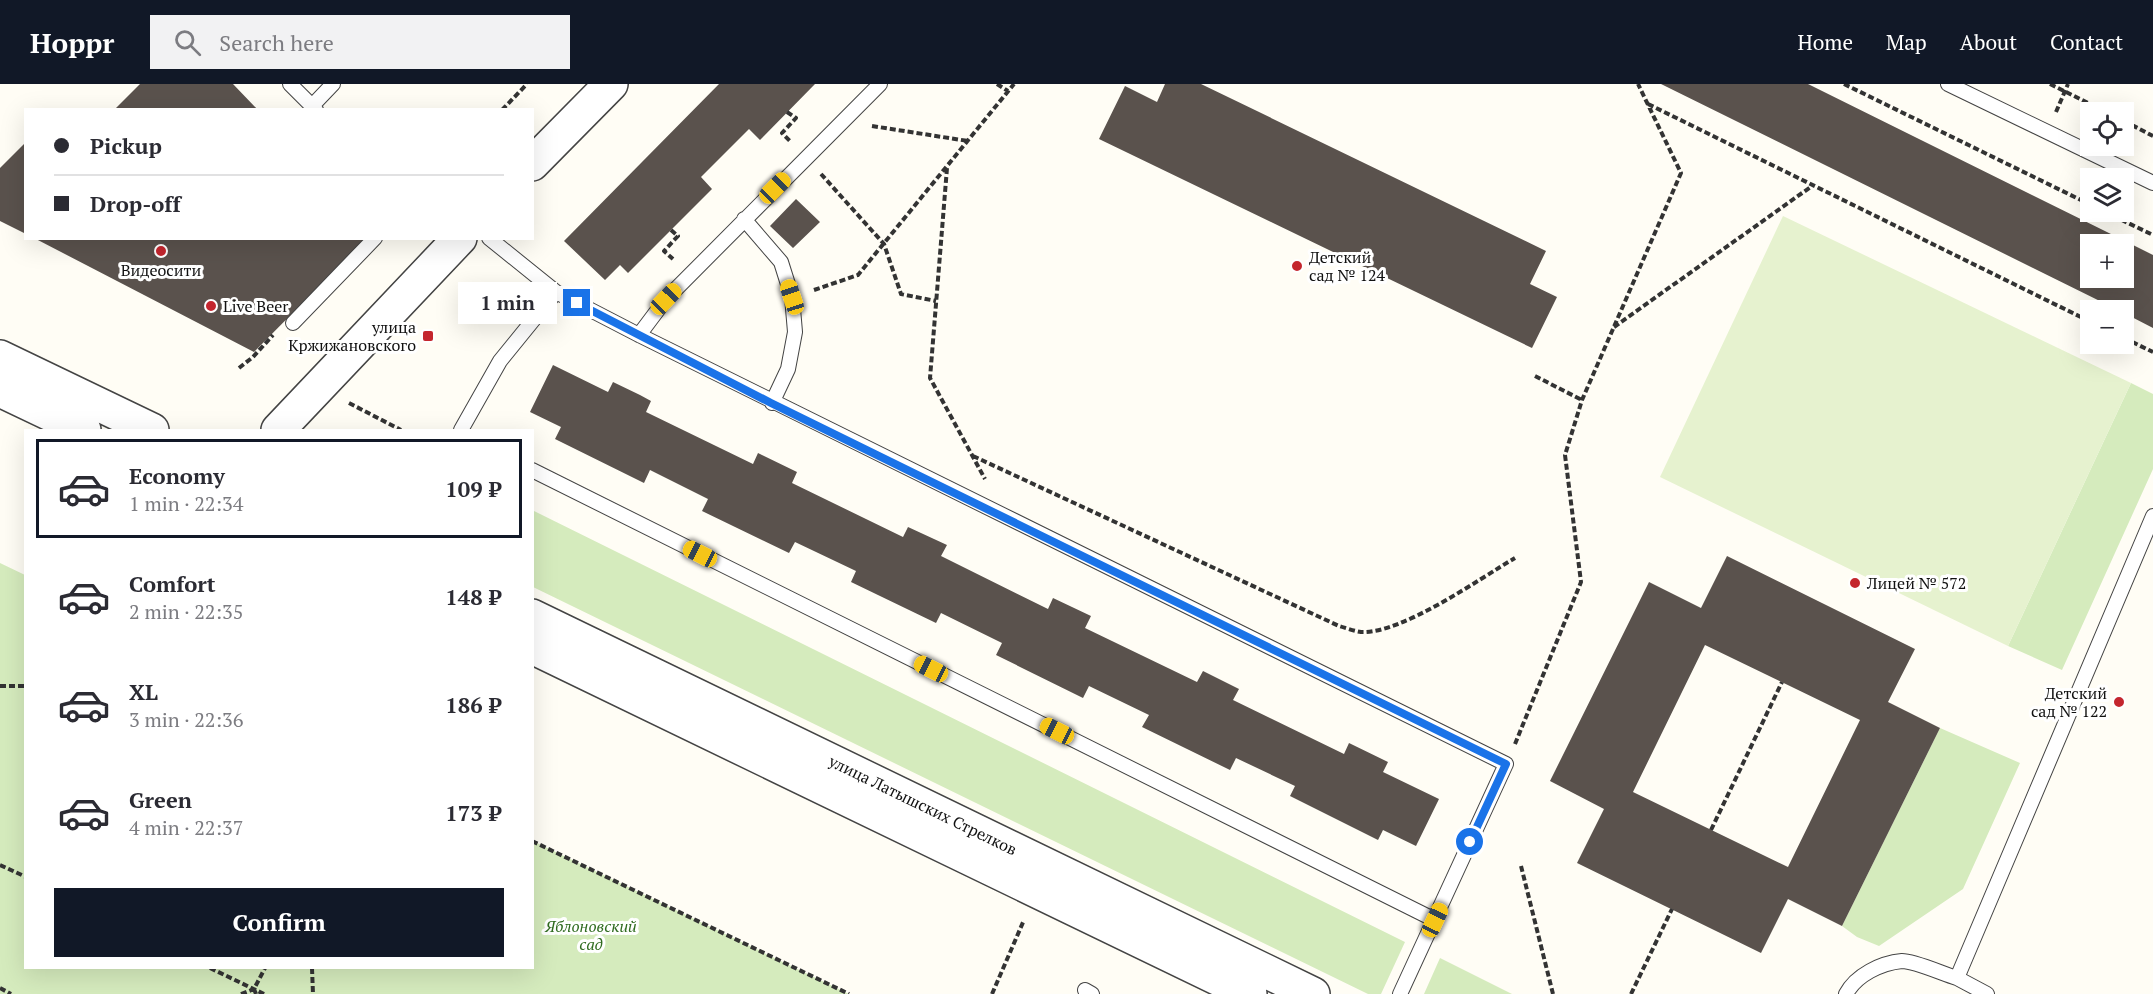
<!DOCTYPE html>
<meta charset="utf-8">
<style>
body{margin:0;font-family:"PT Serif",serif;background:#f2f2f3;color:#2b2b33;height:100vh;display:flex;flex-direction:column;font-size:22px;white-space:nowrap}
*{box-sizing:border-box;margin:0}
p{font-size:20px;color:#7c7c81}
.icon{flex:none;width:33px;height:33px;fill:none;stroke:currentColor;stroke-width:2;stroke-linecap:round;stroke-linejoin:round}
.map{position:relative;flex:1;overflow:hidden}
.drawer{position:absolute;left:24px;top:345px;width:510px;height:540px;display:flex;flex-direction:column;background:#fff;border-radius:0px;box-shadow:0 6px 24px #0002}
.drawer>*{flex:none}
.banner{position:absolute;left:24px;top:24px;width:510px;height:132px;border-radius:0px;box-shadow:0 6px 24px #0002;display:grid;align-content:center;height:132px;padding:0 30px;background:#fff}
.tools{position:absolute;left:2080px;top:18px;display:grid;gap:12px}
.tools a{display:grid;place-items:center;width:54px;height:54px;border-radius:0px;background:#fff;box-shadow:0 6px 24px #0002;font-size:30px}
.end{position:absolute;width:27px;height:27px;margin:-14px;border:8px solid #1a73e8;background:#fff;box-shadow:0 0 0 3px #fff}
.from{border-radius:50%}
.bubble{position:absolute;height:42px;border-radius:0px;background:#fff;box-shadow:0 6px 24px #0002;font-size:20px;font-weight:800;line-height:42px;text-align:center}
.car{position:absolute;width:18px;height:36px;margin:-18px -9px;border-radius:8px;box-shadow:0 0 4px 2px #0007;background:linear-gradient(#f5c518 24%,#345 0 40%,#f5c518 0 76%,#345 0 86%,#f5c518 0)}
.banner b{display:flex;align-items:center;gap:21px;height:57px;font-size:22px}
.banner b+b{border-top:2px solid #e1e1e2}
.banner i{width:15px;height:15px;background:#2b2b33}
ul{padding:10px 0 0;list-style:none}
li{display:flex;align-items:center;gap:18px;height:99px;margin:0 12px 9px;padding:0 18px;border:3px solid transparent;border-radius:0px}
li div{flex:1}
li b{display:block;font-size:22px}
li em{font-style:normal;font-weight:800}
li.on{border-color:#111827}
li>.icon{width:54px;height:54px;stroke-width:1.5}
.cta{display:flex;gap:12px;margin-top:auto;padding:12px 30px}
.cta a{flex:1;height:69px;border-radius:0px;background:#111827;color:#fff;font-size:24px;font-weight:800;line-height:69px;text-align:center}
header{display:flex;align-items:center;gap:36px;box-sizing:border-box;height:84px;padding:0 30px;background:#111827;color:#fff}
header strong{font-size:28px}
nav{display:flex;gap:33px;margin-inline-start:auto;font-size:21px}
.search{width:420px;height:54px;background:#f2f2f3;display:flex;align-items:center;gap:15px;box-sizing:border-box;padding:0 21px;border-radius:0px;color:#7c7c81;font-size:22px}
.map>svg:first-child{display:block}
</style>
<header>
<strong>Hoppr</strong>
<div class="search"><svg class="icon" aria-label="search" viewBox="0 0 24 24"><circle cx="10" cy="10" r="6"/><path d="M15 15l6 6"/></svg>Search here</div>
<nav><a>Home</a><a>Map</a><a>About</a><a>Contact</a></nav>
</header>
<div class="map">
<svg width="2153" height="910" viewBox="0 0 2153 910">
<rect width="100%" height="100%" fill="#fffdf5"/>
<path fill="#d5ebbd" d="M2131 299 2153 310V385L2062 586 2008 562Z
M532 426 1405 858 1381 910H1368L533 503Z
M0 479 25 491 26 884H532L533 757 849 910H0Z
M1940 644 2020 679 1963 805 1879 862 1857 853 1842 842Z
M1440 874 1512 910H1424Z"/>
<path fill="#e6f2cf" d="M1783 132 2131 299 2008 562 1660 393Z"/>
<path fill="#5a524d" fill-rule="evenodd" d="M140 0H233L258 26H114Z
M719 0H815L760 56 749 45 701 93 712 105 628 189 620 181 605 196 564 157Z
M1165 0H1201L1546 167 1530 200 1557 213 1532 264 1099 55 1125 2 1157 18Z
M1661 0H1808L2115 152 2153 171V244L2124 229V226H2118ZM2091 160H2124V194H2091Z
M26 58V150L0 137V84Z
M796 115 820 138 793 164 770 142Z
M34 154H367L254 268Z
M553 281 608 308 613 298 640 311 651 317 646 328 753 380 758 369 797 388 792 399 903 453 908 443 947 461 941 472 1048 525 1053 514 1091 532 1085 544 1197 598 1203 587 1239 605 1233 616 1344 670 1349 659 1388 678 1383 688 1439 715 1416 762 1383 746 1378 756 1290 712 1295 702 1236 674 1230 686 1142 643 1149 631 1089 602 1083 614 996 571 1002 559 941 529 936 539 851 498 856 487 795 458 789 469 702 427 708 415 650 386 644 399 555 355 561 343 530 328Z
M1727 472 1915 565 1888 618 1940 644 1842 842 1788 815 1761 869 1577 779 1604 725 1550 697 1649 498 1701 524ZM1705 561 1860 636 1788 783 1633 708Z"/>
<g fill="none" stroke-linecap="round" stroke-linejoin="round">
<defs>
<path id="service" d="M290 0 316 26
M1948 0 2153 99
M312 22 333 0
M744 135 781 178 792 213 795 248 788 285 772 319
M489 154 556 208 639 251 1506 680 1400 910
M293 239 375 154
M639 251 666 215 880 0
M461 346 500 277 556 208
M532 386 1435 836
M1957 894 1987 910
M1085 906 1092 910
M1846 910C1856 891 1881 879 1902 877 1915 877 1943 890 1957 894L2153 432"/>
<path id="tertiary" d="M532 80 611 0
M0 273 152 346
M0 306 84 346
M278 346 460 154
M532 532 1313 910
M532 563 1250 910"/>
</defs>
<use href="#service" stroke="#444" stroke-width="16"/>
<use href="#tertiary" stroke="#444" stroke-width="36"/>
<path stroke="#333" stroke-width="4" stroke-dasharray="6 3" stroke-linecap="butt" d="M997 0 1008 7
M1844 0 2091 121
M2050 0 2106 28
M1648 20 2091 238
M502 26 527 0
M787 28 796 34 782 49 791 58
M2056 28 2068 0
M2124 37 2153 52
M872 42 968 57
M947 84 930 294 985 395
M821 90 884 160 901 210 936 217
M2105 128 2153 151
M671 146 678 152 664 167 673 175
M814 206 858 191 1014 0
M1614 243 1812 102
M2124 254 2153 268
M239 284 253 273 273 251
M1535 292 1582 316
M349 319 401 346
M973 372 1339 542C1346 544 1354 547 1361 548 1402 550 1479 495 1515 474
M0 602H26
M1515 660 1581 498 1565 371 1582 316 1681 89 1638 0
M1711 746 1782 598
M532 757 849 910
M0 781 26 793
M1521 782 1553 910
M210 884 264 910
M312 884 313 910
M0 904 11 910
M241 910 254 905
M256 910 254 905 265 884
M992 910 1024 836
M1631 910 1672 825"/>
<use href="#service" stroke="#fff" stroke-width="14"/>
<use href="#tertiary" stroke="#fff" stroke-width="33"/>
</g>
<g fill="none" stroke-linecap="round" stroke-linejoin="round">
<path stroke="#1a73e8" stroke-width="8" d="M577 219 771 319 1506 680 1470 758"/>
</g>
<g fill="#c4262e" stroke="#fff" stroke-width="2">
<circle cx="161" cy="167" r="6"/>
<circle cx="1297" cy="182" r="6"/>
<circle cx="211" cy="222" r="6"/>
<rect x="422" y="246" width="12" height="12" rx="3"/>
<circle cx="1855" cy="499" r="6"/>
<circle cx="2119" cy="618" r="6"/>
</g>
<g text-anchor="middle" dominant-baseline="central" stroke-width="6" stroke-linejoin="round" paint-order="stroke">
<g font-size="16" fill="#111" stroke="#fff" text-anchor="start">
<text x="1309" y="173">Детский<tspan x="1309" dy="18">сад № 124</tspan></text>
<text x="161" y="186" text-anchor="middle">Видеосити</text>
<text x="223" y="222">Live Beer</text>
<text x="416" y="243" text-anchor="end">улица<tspan x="416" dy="18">Кржижановского</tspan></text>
<text x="1867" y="499">Лицей № 572</text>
<text x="2107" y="609" text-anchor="end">Детский<tspan x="2107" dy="18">сад № 122</tspan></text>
</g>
<g font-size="16" fill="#111" stroke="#fff">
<text transform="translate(923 721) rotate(26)">улица Латышских Стрелков</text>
</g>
<g font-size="16" font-style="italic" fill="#2f6b1f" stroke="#fff">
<text x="591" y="842">Яблоновский<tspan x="591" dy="18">сад</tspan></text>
</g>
</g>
</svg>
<div class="tools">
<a><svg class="icon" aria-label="locate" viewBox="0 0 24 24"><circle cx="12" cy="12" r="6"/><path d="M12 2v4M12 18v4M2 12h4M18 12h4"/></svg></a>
<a><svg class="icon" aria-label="layers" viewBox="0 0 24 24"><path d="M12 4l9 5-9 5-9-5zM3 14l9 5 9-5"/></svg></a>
<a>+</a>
<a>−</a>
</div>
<i class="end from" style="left:1470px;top:758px"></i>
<i class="end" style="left:577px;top:219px"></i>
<div class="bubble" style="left:458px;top:198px;width:99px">1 min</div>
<i class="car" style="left:775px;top:104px;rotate:45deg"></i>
<i class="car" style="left:792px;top:213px;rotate:342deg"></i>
<i class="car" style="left:666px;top:215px;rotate:44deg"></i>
<i class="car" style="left:700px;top:470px;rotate:297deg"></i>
<i class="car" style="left:931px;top:585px;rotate:297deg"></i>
<i class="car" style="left:1057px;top:647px;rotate:297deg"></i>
<i class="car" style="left:1435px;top:836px;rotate:25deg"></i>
<div class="banner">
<b><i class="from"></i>Pickup</b>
<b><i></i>Drop-off</b>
</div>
<section class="drawer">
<ul>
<li class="on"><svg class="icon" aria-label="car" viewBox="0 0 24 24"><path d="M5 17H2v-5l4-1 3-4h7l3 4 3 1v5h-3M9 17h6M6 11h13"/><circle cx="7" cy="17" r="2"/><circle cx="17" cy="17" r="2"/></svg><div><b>Economy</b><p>1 min · 22:34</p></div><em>109 ₽</em></li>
<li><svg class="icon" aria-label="car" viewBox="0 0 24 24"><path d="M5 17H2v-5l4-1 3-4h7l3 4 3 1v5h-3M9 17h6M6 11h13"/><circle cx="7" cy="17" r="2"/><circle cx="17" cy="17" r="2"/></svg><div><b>Comfort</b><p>2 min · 22:35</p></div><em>148 ₽</em></li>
<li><svg class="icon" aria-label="car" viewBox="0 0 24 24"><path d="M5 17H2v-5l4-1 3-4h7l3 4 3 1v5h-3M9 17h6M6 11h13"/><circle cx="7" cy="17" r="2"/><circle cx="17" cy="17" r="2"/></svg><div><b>XL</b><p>3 min · 22:36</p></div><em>186 ₽</em></li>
<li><svg class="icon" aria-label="car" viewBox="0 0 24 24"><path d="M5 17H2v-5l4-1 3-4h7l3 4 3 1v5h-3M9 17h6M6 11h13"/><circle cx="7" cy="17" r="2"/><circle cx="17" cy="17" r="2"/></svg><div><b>Green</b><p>4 min · 22:37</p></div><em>173 ₽</em></li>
</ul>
<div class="cta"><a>Confirm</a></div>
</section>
</div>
